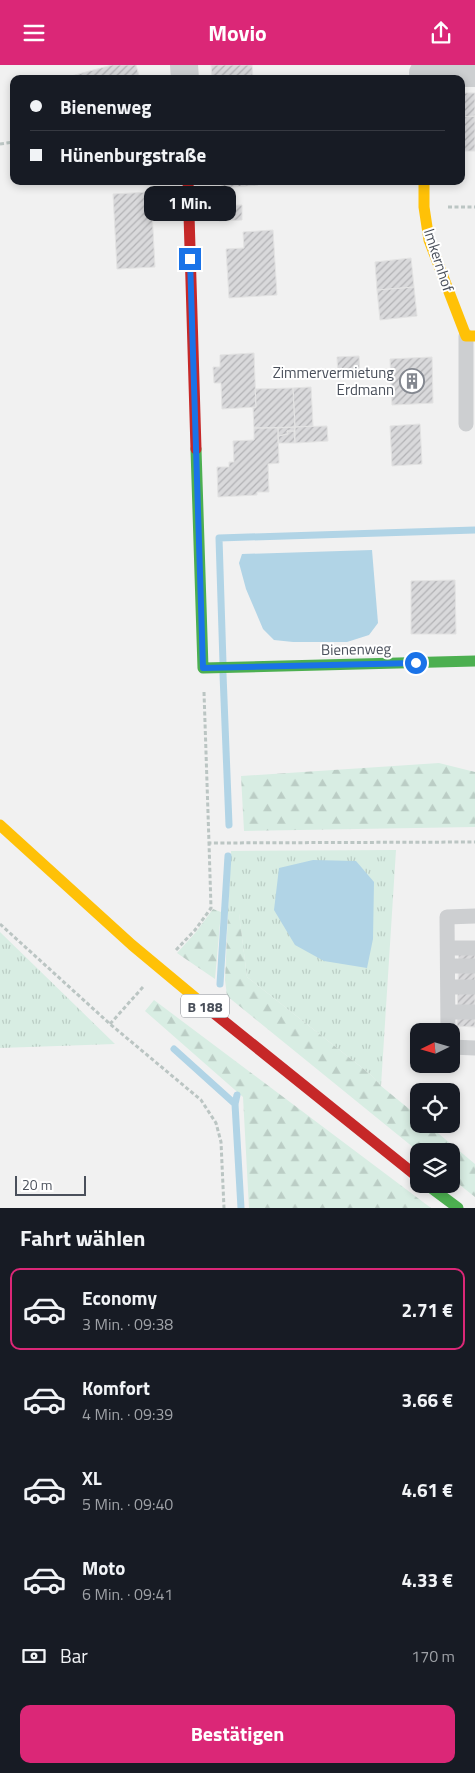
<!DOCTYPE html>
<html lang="de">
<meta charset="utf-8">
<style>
body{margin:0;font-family:"Titillium Web",sans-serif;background:#242831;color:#f1f3f6;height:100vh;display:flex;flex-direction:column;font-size:19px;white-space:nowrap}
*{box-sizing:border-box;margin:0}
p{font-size:16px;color:#9ea1a6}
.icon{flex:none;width:28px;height:28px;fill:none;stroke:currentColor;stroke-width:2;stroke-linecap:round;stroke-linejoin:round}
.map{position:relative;height:1143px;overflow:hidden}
.side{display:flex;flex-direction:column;background:#171b24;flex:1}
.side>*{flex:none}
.guide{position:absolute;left:10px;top:10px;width:455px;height:110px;border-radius:10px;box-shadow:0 2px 8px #0003;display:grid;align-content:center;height:110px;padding:0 20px;background:#171b24}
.needle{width:32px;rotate:265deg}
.controls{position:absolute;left:410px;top:958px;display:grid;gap:10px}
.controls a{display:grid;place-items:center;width:50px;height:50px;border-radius:10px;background:#171b24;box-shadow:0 2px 8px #0003;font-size:25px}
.scale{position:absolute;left:15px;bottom:12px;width:71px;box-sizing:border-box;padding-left:5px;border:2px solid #4a505b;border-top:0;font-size:14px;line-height:18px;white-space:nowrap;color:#4a505b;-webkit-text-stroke:4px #fff;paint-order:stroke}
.end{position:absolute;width:22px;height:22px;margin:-11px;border:6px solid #1a73e8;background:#fff;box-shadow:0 0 0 2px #fff}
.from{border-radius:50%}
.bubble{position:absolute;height:35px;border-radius:10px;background:#171b24;box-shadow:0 2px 8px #0003;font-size:16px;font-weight:700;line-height:35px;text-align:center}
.guide b{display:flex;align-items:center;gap:18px;height:48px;font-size:19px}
.guide b+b{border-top:1px solid #363941}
.guide i{width:12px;height:12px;background:#f1f3f6}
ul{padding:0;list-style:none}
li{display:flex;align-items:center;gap:15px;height:82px;margin:0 10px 8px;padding:0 10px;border:2px solid transparent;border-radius:10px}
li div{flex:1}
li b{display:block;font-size:19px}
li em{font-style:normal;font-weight:700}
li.on{border-color:#db2777}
li>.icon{width:45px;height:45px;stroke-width:1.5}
h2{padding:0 20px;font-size:22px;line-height:60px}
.pay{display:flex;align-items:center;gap:12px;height:55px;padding:0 20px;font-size:19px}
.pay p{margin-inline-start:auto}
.button{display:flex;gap:10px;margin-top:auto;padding:10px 20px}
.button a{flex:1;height:58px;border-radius:10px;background:#db2777;color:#fff;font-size:20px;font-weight:700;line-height:58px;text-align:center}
header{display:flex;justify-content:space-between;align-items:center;height:65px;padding:0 20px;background:#db2777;color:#fff;font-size:22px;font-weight:700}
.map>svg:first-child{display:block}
</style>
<header><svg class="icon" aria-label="menu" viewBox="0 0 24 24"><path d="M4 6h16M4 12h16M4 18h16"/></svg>Movio<svg class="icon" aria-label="share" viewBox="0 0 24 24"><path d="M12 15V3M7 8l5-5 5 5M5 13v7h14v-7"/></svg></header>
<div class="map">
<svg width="475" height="1143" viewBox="0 0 475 1143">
<defs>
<pattern id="grass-tufts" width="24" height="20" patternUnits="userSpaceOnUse" patternTransform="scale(1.25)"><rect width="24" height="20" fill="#d8ede3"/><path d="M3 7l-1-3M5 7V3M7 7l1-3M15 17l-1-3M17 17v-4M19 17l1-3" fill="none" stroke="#bbcdc5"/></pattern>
<pattern id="forest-firs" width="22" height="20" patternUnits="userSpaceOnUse" patternTransform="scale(1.25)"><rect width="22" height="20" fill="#d8ede3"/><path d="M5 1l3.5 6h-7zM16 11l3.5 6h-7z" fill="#bbcdc5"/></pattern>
<pattern id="building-hatch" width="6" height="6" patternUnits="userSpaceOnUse" patternTransform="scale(1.25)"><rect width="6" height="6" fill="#d9d9db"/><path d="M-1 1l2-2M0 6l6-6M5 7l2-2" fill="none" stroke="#b2b2b5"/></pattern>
</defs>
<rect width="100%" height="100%" fill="#f1f1f1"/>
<path fill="url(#grass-tufts)" d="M396 785 381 1021 370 1009 247 912 239 849 228 847 231 786Z
M0 867 115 979 0 983Z"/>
<path fill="url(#forest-firs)" d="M439 698 475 707V762L244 766 241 711Z
M213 844 221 847 215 914 177 888 196 867Z
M228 847 239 848 247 912 370 1009 381 1021 419 1052V1059H427L475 1099V1132L451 1113V1086L419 1087 227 931 225 915Z
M154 935 431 1143H249L243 1032 145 946Z"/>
<path fill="#b1d4e6" d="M372 485 378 558 369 570 347 577H293L274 575 263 564 246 524 239 498 242 489Z
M313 795 356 796 374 817 373 874 367 903 324 896 295 880 274 845 279 803Z"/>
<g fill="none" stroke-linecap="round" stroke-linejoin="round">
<path stroke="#b1d4e6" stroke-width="7" d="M223 598 219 473 475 465
M223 609 229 760
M220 919 228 791
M174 984 235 1039
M237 1030 235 1039 241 1143"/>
</g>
<path fill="url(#building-hatch)" stroke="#e3e3e3" d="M112 0H136L140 14H60Z
M211 0H252L253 14H212Z
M461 28H475V51L461 52Z
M475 51V86H462L461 52Z
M221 116H258V120L222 123Z
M151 127 155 202 117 204 113 129Z
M242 140V155L219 156 218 141Z
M273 165 277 230 229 233 226 184 244 183 243 167Z
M411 193 414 222 377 225 375 197Z
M414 222 417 251 380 255 377 225Z
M254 288 256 342 222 344 221 318H214L213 302H220V290Z
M359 291 360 311 338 312 337 292Z
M432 292 433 338 392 340 390 294Z
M311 322 313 361 295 362 293 323Z
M293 323 295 362 254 363 253 343 256 342 255 324Z
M420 359 422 399 392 401 390 361Z
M327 361 328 376 295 378V362Z
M295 362 294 366H287L288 369 278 371V363Z
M254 363H278L279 398 268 399 269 427H257V430L218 432 217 402H229V397H234L233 376 254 375Z
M287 366H294L295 378H278V371L288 369Z
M455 515 456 569H411V516Z
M459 877H475V962L457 961Z"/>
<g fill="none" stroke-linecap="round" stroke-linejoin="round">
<path stroke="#bbc5c3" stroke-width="3" stroke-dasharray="4 2.5" stroke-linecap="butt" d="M0 79 14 77
M448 142H475
M204 627 209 778 475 777
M0 859 110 959 201 1035 216 1058 221 1077 224 1143
M176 885 195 865 211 843 209 778
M110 959 143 922"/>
<path stroke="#cdcfd1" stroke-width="15" d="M466 271V359
M448 883H475
M448 901H475
M448 922H475
M448 947H475
M448 966 447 852 475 851
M451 982 475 983"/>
<path stroke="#cdcfd1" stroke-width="28" d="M184 0 185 14
M423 8H475"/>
<path stroke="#4caf50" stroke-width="11" d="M196 384 203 603 475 596
M426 1119 458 1143"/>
<path stroke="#ffc107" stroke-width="11" d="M424 116V142L429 175 466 271H475
M0 760 132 880 210 945"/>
<path stroke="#c62828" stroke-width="11" d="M188 116 196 384
M210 945 419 1113"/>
</g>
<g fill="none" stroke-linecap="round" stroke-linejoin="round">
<path stroke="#1a73e8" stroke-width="6" d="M190 194 203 603 416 598"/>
</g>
<defs>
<symbol id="building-ring" viewBox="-11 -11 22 22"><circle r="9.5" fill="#fff" stroke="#848890" stroke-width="1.5"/><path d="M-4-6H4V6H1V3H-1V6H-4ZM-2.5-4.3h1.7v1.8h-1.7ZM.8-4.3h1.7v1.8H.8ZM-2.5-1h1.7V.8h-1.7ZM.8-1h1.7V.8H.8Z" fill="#848890"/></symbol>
</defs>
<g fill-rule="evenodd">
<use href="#building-ring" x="398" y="302" width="28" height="28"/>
</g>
<g text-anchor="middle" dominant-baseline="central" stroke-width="4" stroke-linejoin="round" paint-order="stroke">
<rect fill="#fff" stroke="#80848c" stroke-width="1" x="181" y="929.5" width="48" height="23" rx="4"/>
<g font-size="14" font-weight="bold" fill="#4a505b">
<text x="205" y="941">B 188</text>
</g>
<g font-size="15" fill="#4a505b" stroke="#fff">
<text transform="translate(439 195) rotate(72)">Imkernhof</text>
<text transform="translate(356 584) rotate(-1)">Bienenweg</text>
</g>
<g font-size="15" fill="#4a505b" stroke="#fff" text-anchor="end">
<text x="394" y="307">Zimmervermietung<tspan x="394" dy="17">Erdmann</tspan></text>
</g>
</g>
</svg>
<div class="controls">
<a><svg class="needle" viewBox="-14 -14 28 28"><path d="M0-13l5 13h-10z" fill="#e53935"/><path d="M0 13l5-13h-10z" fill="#9ea1a6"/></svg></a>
<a><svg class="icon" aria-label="locate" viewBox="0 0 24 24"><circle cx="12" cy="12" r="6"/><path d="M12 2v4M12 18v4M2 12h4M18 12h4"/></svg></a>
<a><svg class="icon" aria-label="layers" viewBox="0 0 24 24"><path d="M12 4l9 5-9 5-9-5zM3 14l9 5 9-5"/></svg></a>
</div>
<div class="scale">20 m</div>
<i class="end from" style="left:416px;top:598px"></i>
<i class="end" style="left:190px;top:194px"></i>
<div class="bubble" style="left:144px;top:121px;width:92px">1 Min.</div>
<div class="guide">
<b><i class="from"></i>Bienenweg</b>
<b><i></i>Hünenburgstraße</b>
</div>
</div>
<section class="side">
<h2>Fahrt wählen</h2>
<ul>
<li class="on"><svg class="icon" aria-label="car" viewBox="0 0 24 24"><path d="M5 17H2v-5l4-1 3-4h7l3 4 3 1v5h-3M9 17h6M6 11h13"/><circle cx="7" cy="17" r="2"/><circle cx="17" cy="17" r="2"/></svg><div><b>Economy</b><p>3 Min. · 09:38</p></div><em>2.71 €</em></li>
<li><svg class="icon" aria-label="car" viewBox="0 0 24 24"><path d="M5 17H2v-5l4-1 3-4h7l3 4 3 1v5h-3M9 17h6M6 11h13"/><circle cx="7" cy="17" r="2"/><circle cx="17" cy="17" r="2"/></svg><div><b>Komfort</b><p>4 Min. · 09:39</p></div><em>3.66 €</em></li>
<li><svg class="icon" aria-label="car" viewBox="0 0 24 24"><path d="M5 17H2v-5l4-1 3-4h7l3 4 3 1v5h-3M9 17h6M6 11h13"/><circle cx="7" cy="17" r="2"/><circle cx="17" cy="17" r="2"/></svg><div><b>XL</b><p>5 Min. · 09:40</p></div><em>4.61 €</em></li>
<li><svg class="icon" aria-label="car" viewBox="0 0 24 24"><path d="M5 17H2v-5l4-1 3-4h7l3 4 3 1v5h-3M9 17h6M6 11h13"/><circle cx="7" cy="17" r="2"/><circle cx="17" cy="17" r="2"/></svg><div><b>Moto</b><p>6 Min. · 09:41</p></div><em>4.33 €</em></li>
</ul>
<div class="pay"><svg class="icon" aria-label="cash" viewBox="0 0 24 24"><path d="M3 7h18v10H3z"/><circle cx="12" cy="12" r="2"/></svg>Bar<p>170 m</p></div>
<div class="button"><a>Bestätigen</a></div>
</section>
